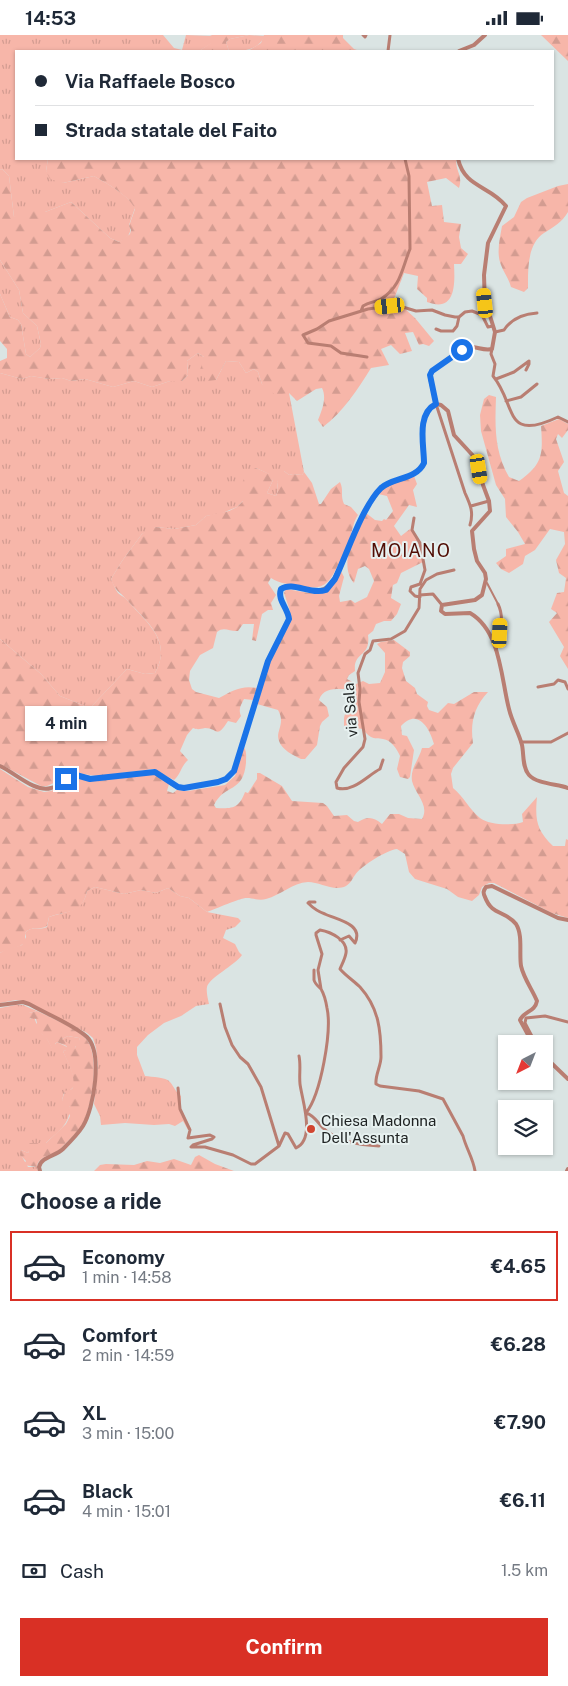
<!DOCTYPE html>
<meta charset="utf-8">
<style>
body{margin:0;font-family:"Public Sans",sans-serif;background:#f6f6f7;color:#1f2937;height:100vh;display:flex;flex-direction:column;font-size:19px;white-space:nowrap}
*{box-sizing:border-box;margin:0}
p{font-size:16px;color:#747a83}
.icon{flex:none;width:28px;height:28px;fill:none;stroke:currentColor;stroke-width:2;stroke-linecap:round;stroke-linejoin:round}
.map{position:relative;height:1136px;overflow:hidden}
.drawer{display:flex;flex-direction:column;background:#fff;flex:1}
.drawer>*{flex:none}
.banner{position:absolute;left:15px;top:15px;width:539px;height:110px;border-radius:0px;box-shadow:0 1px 4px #0004;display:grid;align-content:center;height:110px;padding:0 20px;background:#fff}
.needle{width:32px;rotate:222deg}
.buttons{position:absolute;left:498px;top:1000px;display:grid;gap:10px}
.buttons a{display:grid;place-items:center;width:55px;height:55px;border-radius:0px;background:#fff;box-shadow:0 1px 4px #0004;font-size:25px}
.end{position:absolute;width:22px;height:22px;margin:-11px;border:6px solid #1a73e8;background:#fff;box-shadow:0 0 0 2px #fff}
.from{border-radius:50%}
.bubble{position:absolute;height:35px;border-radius:0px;background:#fff;box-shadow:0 1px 4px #0004;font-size:16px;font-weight:700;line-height:35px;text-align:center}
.car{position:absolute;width:15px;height:30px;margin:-15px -8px;border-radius:6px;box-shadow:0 0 4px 1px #0007;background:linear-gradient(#f5c518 24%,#345 0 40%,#f5c518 0 76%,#345 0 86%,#f5c518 0)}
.banner b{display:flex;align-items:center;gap:18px;height:48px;font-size:19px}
.banner b+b{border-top:1px solid #e0e1e3}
.banner i{width:12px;height:12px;background:#1f2937}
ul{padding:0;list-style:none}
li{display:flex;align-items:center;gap:15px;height:70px;margin:0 10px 8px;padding:0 10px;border:2px solid transparent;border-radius:0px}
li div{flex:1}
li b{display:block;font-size:19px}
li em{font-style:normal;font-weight:700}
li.active{border-color:#d93025}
li>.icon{width:45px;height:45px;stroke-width:1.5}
h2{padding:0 20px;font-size:22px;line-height:60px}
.pay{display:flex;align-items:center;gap:12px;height:55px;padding:0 20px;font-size:19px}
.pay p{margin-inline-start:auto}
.cta{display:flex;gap:10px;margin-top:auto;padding:10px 20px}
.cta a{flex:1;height:58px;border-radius:0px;background:#d93025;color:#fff;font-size:20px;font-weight:700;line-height:58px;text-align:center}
.status{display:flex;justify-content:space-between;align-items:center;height:35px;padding:0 25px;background:#fff;direction:ltr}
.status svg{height:14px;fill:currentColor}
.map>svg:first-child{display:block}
</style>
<div class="status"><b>14:53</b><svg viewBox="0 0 49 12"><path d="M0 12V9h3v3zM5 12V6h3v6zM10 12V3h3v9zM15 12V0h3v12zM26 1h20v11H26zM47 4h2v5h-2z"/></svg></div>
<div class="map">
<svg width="568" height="1136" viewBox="0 0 568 1136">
<defs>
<pattern id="grass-tufts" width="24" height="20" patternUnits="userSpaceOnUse" patternTransform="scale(1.25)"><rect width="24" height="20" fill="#f7b6a9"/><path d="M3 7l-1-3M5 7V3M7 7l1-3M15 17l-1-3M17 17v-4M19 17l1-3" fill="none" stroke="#d39c91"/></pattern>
<pattern id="forest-firs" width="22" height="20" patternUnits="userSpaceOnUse" patternTransform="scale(1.25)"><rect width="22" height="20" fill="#f7b6a9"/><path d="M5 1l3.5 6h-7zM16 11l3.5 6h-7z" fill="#d39c91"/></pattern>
</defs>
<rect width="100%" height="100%" fill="#dae4e3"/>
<path fill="url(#grass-tufts)" d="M0 0H163L174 13 182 15 186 0 212 1V8L199 16H16V124H48L46 136 63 148 94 141C106 148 130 161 135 173L129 190C133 199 126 203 119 207L110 203 71 167 45 177 14 182 9 141 2 134 0 135Z
M249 0 265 1C257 16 244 16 229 16L226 7 230 4Z
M0 225 19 255 23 278 37 291 41 309 40 313 30 322 26 319 21 289 18 285 10 282 0 259Z
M198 318 204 322 216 345 226 326 239 327 246 338 254 334 258 337 262 349 289 358 304 437 302 440 293 439 289 440 284 436 277 447 278 455 276 461 267 458 273 445 269 439 256 433 243 466 237 472 220 479 206 481 196 490 174 494 156 492 142 499 122 526 111 544C113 548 115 554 118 558 121 561 125 562 127 565 147 588 173 606 155 638L145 639 127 634 90 673 60 661 41 639 0 604V338L22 344 31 341 49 344 62 343 71 346 85 344 113 352 134 346 152 352 170 346H182L188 340 187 326Z
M95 852 124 859 141 855 156 858 168 853 180 861 189 863 207 877 238 883 241 886 235 892 226 895 223 903 235 909 239 917 242 920C235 930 209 943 207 952 206 957 208 964 209 969L196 971 181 981 164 988 148 1000 137 1012V1020L145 1041C152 1042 166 1042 170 1047 175 1053 174 1055 181 1061V1074L191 1094 188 1095 183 1086 175 1091 169 1089 154 1090 125 1088 101 1090 100 1081 94 1069 98 1030 96 1013 93 1003 87 998 26 966 16 965 0 968V918L5 915 22 910 26 902 25 898C32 890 39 896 47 892L49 882C66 876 83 878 87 856Z
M16 970H23L37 976 29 978 30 984 34 982 39 996 46 1002 52 1013 57 1007 67 1012 62 1004 68 1001 79 1003 80 1005 74 1014 63 1016C66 1023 77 1043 74 1051 72 1055 67 1056 64 1058L62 1065 70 1072C70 1090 57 1097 46 1108H29L30 1114 28 1118 21 1115V1120L28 1132H37L38 1136H0V973Z"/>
<path fill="url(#forest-firs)" d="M210 0H249L230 4 226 7 229 16H199L211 8 212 1Z
M264 0H343V3L354 14 360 16H248L261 8Z
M541 0H568V26Z
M48 124H456C456 138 463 140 459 153L446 143 427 147 432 171 442 170 444 187 461 189 459 202 461 213 468 219 461 229H454C455 249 456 278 427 267V263L417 254 418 241 404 238 394 264 415 283 434 306 429 311 423 309 419 310 413 297 405 298 412 316 400 319 391 310 381 314 389 330 371 333C358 354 343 377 323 392L318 385C322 375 327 363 322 353L316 354 297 366 289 358 275 360 262 349 258 337 254 334 246 338 239 327 226 326 216 345 207 346 200 335 204 322 198 318 187 326 188 340 182 346H170L152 352 134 346 113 352 85 344 71 346 62 343 49 344 31 341 22 344 0 338V326L7 323V314L0 306V259L10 282 18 285 21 289 26 319 30 322 40 313 41 309 37 291 23 278 19 255 0 225V135L2 134 9 141 14 182 32 169 45 177 71 167 110 203 119 207 130 199 131 195 129 191 135 174C130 161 106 148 94 141L63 148 50 144 46 136Z
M568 149V177C562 187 554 192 544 198 527 209 528 235 528 253L524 257 511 252C509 244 504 238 501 230 496 218 500 203 502 191L514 182 521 167 527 163 558 151Z
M489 360 496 362C495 391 494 416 509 442L519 446C543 429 543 419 541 391L559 384 568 389V395L562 403 558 399 556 404 564 427 558 436 564 458 568 461V634L560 621 564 612 549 587 557 578 551 574 557 558 564 557 566 543 559 538 556 525 565 509 564 497 550 494 535 515 525 521 523 529 509 538 501 534 496 528 506 521V514L525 509 518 497 506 482 505 464 496 450 481 396 480 380 484 364Z
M256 433 272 440 273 445 267 458 276 461 278 455 277 447 281 436H284L289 440 293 439 302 440 304 437 312 448 319 469H321L331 454 340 447C344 455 340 461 344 469L351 472 358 480C353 488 353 493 350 502 348 511 343 521 338 530 329 549 323 556 300 551 290 549 280 549 271 543L268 548 276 560 271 568 273 575H268L262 579 256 606 252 605 254 589H243L238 596C230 597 224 591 217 597L213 613 200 620 190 636 189 645 192 654 196 657 219 663C232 656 241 650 257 653L253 665 244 664C241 670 238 674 241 681L236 688 228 686C216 705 218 693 205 693 200 694 198 695 193 693L187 700 180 716 188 725C181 731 181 739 174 745L153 734 97 741 76 738 47 751H41L0 729V604L41 639 60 661 90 673 127 634 145 639 155 638C173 606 147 587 127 565 119 556 115 556 111 544L122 526 142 499 149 494 156 492 174 494 196 490 206 481 229 476 237 472 243 466C239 455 242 437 256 433Z
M414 441 417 449 413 455 417 472 409 470 394 491 401 501 410 494 418 503 423 527 401 538 397 548 393 550 391 563 401 569 397 579 391 586H384L376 589 373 596 368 600C371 623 353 616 355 636L349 640 347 644 356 649 363 646 369 649 380 648 385 637V618L377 609 381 607 394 605 410 617V621L403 627 402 633 406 646 415 653 417 659 428 667 427 671 429 675 438 678 448 668 454 669 474 657H488C474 672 470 688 473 708L453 733 451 739 453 753C464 762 469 774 480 783 489 790 512 791 523 787L522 779 537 762C535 784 536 795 553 811H565L566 804 568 805V883L552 878 494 848H489L482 852 479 860 472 866 458 862 447 854 415 844 409 837 405 819 397 814C387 815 361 831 355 840 352 844 351 848 346 851 334 857 320 847 308 847 292 848 281 860 266 864 259 866 253 863 247 863 239 863 216 874 207 877L189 863 180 861 168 853 156 858 141 855 124 859 95 852 87 856C82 880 68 875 49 882L47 891C39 896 32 890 25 898V907C19 914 8 913 0 918V734L28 752 44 757 51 756 77 743 97 746 155 739 169 749 167 756 173 758 177 755 188 756 225 750 235 741 244 712C247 718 246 721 246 728 243 759 225 748 214 770L216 773C233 774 239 773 245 757L248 758 257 744V738H260L282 751 292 766 323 768 327 771 334 781 347 780 354 786 358 787C368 781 373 782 382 789L390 779H399L408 783 422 784C430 770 415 759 412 746 410 733 419 725 422 713H429L434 709C430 694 418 672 401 691L402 700 407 701 414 715 410 742 408 744 400 742 397 734 400 721C397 714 391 705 383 704 379 703 374 704 371 702 360 695 368 691 350 695L344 692V683L350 659 345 654C334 654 323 653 319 665L327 672 329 681 322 687 320 691 317 710 305 724H301C293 720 282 715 279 706 275 696 286 689 278 675L257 669 271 622 290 586V576L284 558 286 554C315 558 326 567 341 536L344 542 339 561 340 567 351 565 355 568 367 562 374 546 369 534 365 531 358 534 354 548C337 528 357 498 366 478L375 485 382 486 384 484 386 485 393 476 387 461 378 459 392 448Z
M37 976C51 983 77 993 87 1005 100 1023 92 1070 83 1088 78 1097 67 1107 60 1114 52 1121 38 1121 37 1132L23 1130 26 1126 20 1120 21 1115 28 1118 29 1116V1108H46L66 1089 70 1081 68 1076 70 1072 64 1069 62 1065 65 1056 72 1054C78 1044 66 1025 63 1016L76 1012 74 1006 80 1005 79 1003 68 1001 62 1004 71 1010 69 1012 57 1007 55 1009 56 1013 52 1014C46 1002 45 999 33 995L32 993 37 988 36 984 27 983 29 978Z
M199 1120 215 1129 234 1136H94L100 1130 106 1129 134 1130 147 1126 160 1128 174 1124 191 1130 195 1122Z"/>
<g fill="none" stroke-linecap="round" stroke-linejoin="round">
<path stroke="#b97e72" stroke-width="2" d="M487 548 498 569"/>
<path stroke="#b97e72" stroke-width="3" d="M363 0 365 2 366 0
M388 16 390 0
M361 276 363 271C369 267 376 267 381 264 401 252 402 233 410 214L409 141 405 124
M436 294 441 296H453L457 291 459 282
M495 297 504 295C511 284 523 279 537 278
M492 314 491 319 495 329 493 341C517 370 503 408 558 382L568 387
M367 322 341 318 331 311 308 308 303 300 317 294 329 286 368 274 396 270 416 276 432 275 445 280 455 282H459L465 277 472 276 482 280 488 292 493 291
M496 344 514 337 529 326V329L526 335
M506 366 521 362 537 349
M436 369 465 458C470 469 474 477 470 490
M471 471 489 466
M414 483 412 495 420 508 425 535 420 549 411 552 410 556 415 561 420 562
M420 560 433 559 442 570
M496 615C500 600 505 583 498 569
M538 652 554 649 558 645 565 647 568 654
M521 707H551L568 698
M383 725 380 734C368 740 353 758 337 753L336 747 344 733 363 712 365 704 359 667 360 654 358 638 365 619 370 615 373 606 391 604 405 596 419 573 420 554 426 545 437 539 454 535
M315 867H309L308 868C313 873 319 877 325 879 338 885 364 889 355 908L349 901 340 905
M314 935V945C315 949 318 951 321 954 324 959 326 967 327 973 332 996 321 1059 306 1078 314 1080 318 1088 323 1093 338 1107 360 1110 379 1111
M321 954 318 935 322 919 316 900V898L320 895C331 897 348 905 346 918 345 924 342 929 340 934 346 941 354 946 360 952 379 973 381 996 381 1022 381 1031 375 1040 376 1049L380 1051 419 1056 443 1064 463 1101C466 1113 473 1123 475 1136
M220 969 225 992 232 1010 240 1022 248 1029 261 1052 279 1111
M536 1009 525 988 526 983 545 981 568 987
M178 1053 180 1074 190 1095 188 1103 210 1100 214 1102 212 1104 193 1110 191 1112H205L233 1120 251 1129H255L279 1111 285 1098 288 1099 296 1113C316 1104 302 1065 300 1049 299 1040 301 1030 299 1021"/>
<path stroke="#b97e72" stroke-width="4" d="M459 16 474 10 485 0
M436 369 441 370 448 376 454 400 477 425 483 450 489 466 490 476 472 496 474 514 477 526 485 538 486 544 482 560 475 565 442 570 441 576 445 579 470 578C501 596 501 644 509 674 512 687 519 698 522 710 524 719 522 732 529 740 537 749 557 749 568 753
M436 369 430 343 432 336C441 330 460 313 471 312 478 312 484 316 492 314L495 297 490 281 485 272 484 240 488 208 506 171C489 150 465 153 458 124
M0 731C14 737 35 758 51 753 60 751 66 742 76 740L90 743H100L155 737 177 752 184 753 217 747 226 744 234 736 268 626 289 584C288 573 277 565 281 554 297 543 312 567 331 549 349 520 356 482 379 456 391 442 416 446 424 428 424 410 416 378 436 369
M0 970 23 967 29 969C45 978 74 990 87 1002 103 1018 94 1073 83 1091 78 1099 70 1107 63 1114 56 1121 41 1122 39 1132L40 1136
M533 1009 520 985C524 976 535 977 537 966 532 954 524 944 521 931 519 918 523 900 516 889 505 875 492 881 485 862 483 858 483 856 486 852L492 851 558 883 568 885
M544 1021 568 1044
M567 1136 568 1134"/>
</g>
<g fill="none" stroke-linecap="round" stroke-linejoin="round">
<path stroke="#1a73e8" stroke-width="6" d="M66 744 76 740 90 744 155 737 178 752 184 753 218 747 226 744 234 736 268 626 289 584C288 573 277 565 281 554 293 546 310 560 326 555L335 544C347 519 362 472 381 453 393 442 416 445 424 428 424 410 416 379 436 369L430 340 432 336 462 315"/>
</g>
<circle fill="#d14530" stroke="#e7f1f0" stroke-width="2" cx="311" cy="1094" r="5"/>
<g text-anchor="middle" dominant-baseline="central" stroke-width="4" stroke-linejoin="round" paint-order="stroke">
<g font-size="15" fill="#202424" stroke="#e7f1f0">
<text transform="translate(350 675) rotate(-94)">via Sala</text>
</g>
<g font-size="15" fill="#202424" stroke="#e7f1f0" text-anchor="start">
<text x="321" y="1085">Chiesa Madonna<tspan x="321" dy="17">Dell'Assunta</tspan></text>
</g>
<g font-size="18" letter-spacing="1" fill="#510e05" stroke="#e7f1f0">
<text x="411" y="515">MOIANO</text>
</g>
</g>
</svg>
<div class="buttons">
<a><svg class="needle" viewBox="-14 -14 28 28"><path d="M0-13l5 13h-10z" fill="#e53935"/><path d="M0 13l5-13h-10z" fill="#747a83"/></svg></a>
<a><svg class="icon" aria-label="layers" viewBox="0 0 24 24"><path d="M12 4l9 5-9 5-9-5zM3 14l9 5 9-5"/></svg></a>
</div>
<i class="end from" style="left:462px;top:315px"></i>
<i class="end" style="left:66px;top:744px"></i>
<div class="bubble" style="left:25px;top:671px;width:82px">4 min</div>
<i class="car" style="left:485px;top:268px;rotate:354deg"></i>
<i class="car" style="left:390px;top:271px;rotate:264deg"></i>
<i class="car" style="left:479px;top:434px;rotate:171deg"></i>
<i class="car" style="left:500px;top:598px;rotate:3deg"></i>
<div class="banner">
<b><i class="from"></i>Via Raffaele Bosco</b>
<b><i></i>Strada statale del Faito</b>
</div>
</div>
<section class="drawer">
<h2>Choose a ride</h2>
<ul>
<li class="active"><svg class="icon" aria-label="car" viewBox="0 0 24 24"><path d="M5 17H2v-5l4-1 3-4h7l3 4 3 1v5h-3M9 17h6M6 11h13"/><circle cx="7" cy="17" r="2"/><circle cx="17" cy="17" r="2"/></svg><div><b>Economy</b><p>1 min · 14:58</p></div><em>€4.65</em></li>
<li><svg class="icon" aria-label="car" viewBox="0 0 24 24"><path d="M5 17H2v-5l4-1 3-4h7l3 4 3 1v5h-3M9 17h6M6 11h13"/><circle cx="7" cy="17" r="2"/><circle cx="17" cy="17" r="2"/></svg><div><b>Comfort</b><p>2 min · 14:59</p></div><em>€6.28</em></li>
<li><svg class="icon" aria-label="car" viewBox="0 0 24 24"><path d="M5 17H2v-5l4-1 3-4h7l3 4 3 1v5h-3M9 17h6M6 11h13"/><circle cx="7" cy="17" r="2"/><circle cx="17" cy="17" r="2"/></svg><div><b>XL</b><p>3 min · 15:00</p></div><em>€7.90</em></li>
<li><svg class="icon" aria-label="car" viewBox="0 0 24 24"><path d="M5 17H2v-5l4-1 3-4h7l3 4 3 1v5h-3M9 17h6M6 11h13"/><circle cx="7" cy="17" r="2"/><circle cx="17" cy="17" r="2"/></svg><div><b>Black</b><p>4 min · 15:01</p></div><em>€6.11</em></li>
</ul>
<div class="pay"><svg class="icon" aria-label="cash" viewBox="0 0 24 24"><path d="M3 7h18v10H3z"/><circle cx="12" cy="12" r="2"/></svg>Cash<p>1.5 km</p></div>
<div class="cta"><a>Confirm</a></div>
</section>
